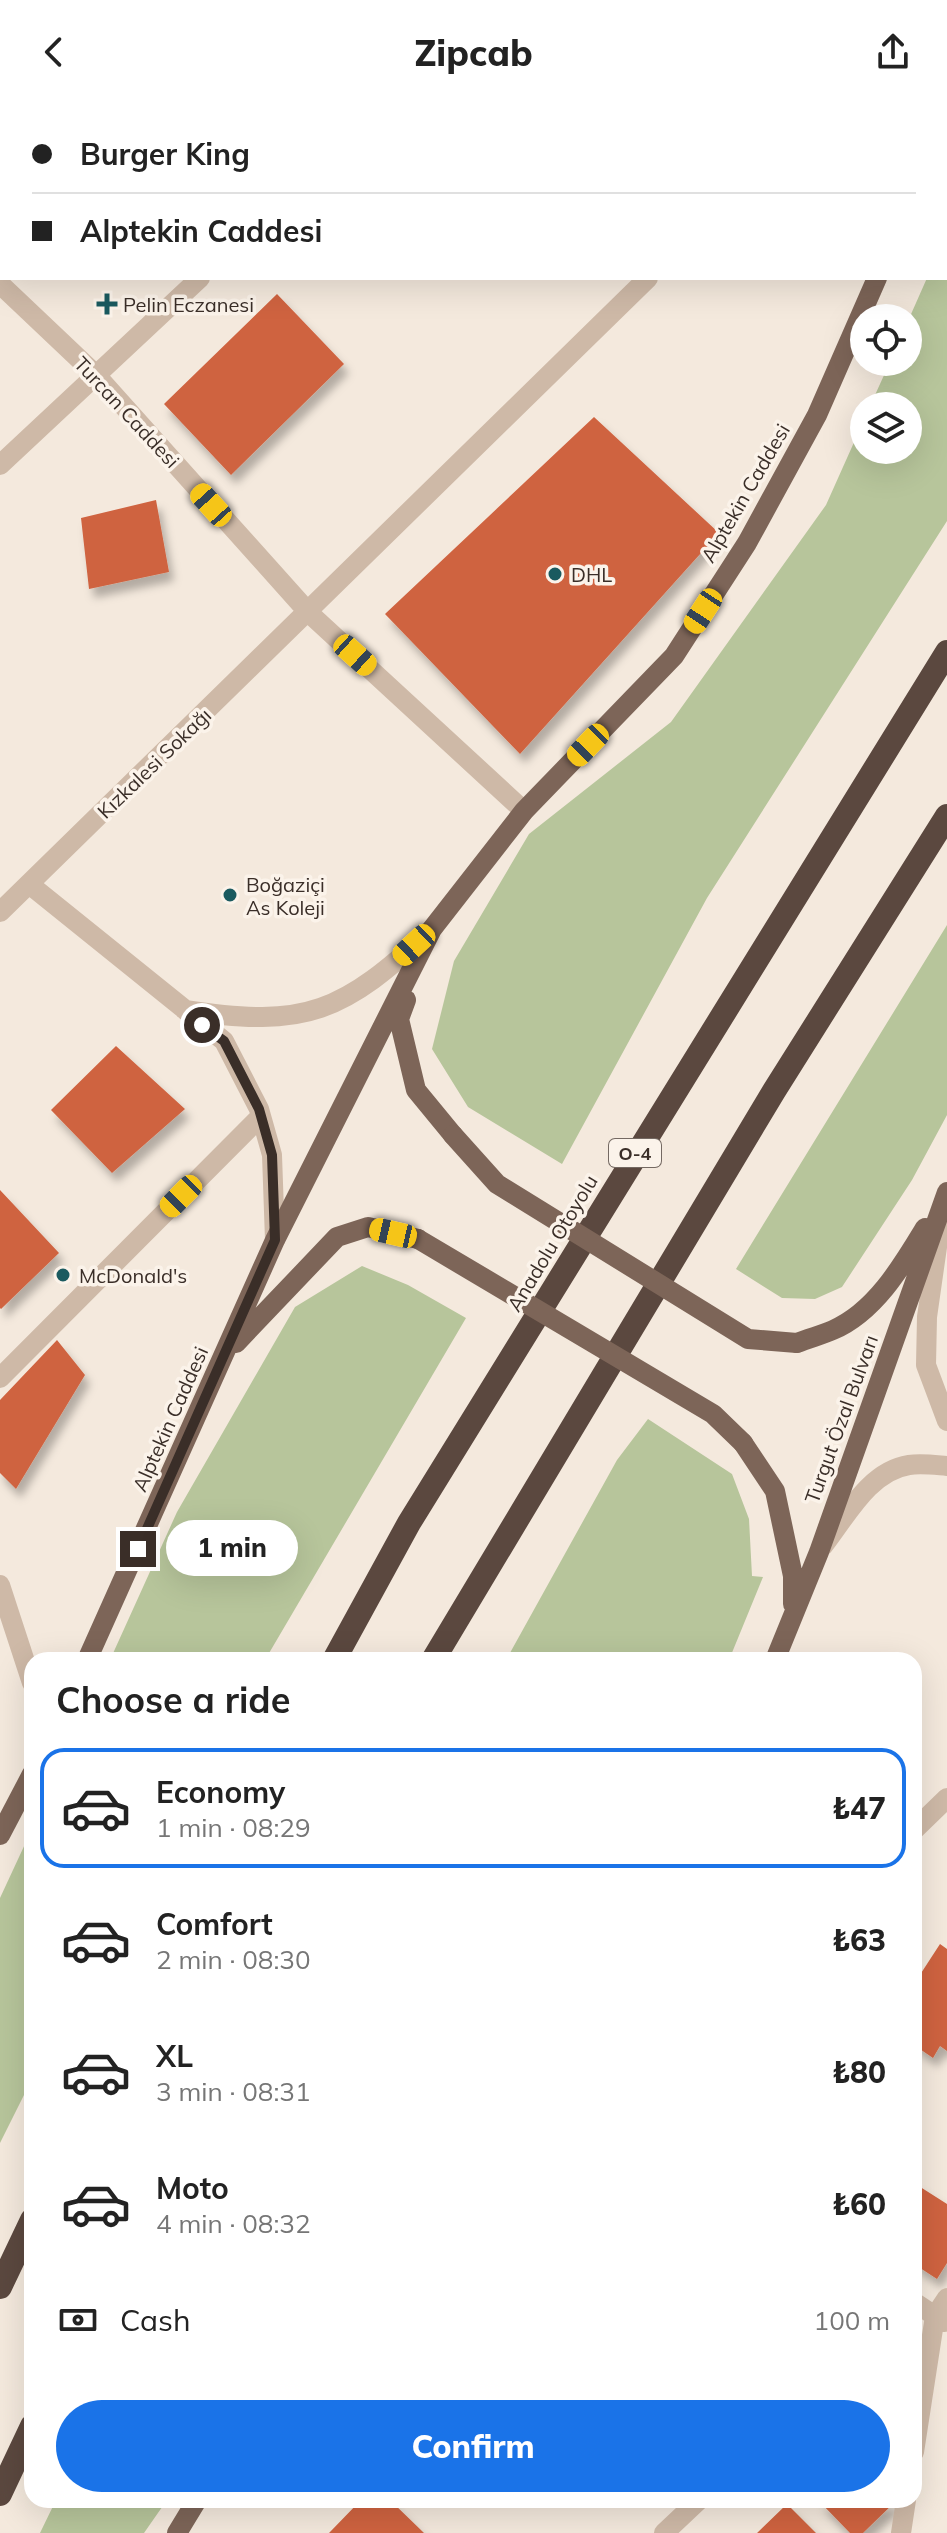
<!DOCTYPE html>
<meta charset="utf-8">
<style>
body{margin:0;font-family:Mulish,sans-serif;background:#f6f6f6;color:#222;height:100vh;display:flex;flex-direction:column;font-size:30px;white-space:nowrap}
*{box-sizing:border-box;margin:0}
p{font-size:26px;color:#767676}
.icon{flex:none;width:44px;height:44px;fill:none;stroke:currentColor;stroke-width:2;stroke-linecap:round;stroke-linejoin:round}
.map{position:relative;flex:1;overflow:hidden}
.sheet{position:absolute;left:24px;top:1548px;width:898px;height:856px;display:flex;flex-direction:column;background:#fff;border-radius:24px;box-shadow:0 8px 32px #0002}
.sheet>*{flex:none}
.hud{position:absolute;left:0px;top:0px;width:948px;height:176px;box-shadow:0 8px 32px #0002;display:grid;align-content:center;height:176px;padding:0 32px;background:#fff}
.tools{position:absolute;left:850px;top:200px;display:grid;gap:16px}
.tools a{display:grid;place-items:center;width:72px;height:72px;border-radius:50%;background:#fff;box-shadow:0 8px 32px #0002;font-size:40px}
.end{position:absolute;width:36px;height:36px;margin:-18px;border:10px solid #3a2e28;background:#fff;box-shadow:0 0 0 4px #fff}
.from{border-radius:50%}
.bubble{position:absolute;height:56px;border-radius:28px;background:#fff;box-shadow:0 8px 32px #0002;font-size:26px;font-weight:800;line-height:56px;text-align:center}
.car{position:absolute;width:24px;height:48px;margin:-24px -12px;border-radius:10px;box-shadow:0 0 6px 2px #0007;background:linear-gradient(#f5c518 24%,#345 0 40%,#f5c518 0 76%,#345 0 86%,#f5c518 0)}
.hud b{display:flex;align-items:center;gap:28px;height:76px;font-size:30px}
.hud b+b{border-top:2px solid #e0e0e0}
.hud i{width:20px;height:20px;background:#222}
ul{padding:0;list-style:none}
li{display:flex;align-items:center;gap:24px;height:120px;margin:0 16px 12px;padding:0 16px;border:4px solid transparent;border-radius:24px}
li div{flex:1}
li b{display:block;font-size:30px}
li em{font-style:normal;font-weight:800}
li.on{border-color:#1a73e8}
li>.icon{width:72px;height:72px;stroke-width:1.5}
h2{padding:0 32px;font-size:36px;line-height:96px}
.pay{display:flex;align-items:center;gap:20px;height:88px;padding:0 32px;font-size:30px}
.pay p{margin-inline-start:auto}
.primary-button{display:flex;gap:16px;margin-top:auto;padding:16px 32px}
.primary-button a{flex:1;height:92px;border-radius:48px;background:#1a73e8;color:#fff;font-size:32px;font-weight:800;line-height:92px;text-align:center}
header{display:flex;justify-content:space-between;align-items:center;height:104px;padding:0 32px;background:#fff;font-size:36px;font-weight:800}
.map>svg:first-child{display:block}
</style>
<header><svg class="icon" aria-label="back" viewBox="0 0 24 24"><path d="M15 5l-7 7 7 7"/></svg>Zipcab<svg class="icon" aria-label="share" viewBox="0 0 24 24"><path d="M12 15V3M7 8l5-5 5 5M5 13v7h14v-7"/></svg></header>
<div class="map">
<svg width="947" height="2429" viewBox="0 0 947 2429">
<defs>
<filter id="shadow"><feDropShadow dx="5" dy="9" stdDeviation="4" flood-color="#0004"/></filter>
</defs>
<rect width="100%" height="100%" fill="#f4e9dd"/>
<path fill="#b7c59b" d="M947 130V417L707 794 562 1060 468 1003 432 945 454 857 529 730 671 618 826 401 864 316V346H908V302H870L890 258H908V217L927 174H946Z
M947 821V1011L912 1076 842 1183 815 1195 782 1194 736 1165Z
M362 1162 408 1181 466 1214 265 1556H110L177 1408 295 1203Z
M648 1315 732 1370 749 1415 752 1472 763 1473 729 1556H506L617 1356Z
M32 1725V1975L0 2039V1794Z
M56 2396H167L144 2429H40Z"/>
<path fill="#cf6340" filter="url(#shadow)" d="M277 190 344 260 231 371 164 300Z
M594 313 719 429 520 650 385 510Z
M156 396 169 468 89 485 81 414Z
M116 942 185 1005 112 1069 51 1006Z
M0 1086 59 1149 1 1205 0 1204Z
M57 1236 85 1271 16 1385 0 1369V1296Z
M940 1840 947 1845V1947L940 1942 933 1954 914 1941V1880Z
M914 2079 947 2100V2159L937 2175 914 2160Z
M361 2396H390L424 2429H329Z
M818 2396H897L863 2429H850Z
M787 2400 816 2429H757Z"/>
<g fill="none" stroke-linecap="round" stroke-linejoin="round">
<path stroke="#ceb9a7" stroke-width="20" d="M897 0 898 2
M387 2 389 0
M821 2 824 0
M0 180 95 270 309 509 524 707
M0 361 200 174
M29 780 224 937 259 1005 272 1051 275 1136
M0 808 648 174
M185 906C307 925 343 908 432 825
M940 1122 927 1213 926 1261 947 1317
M0 1274 261 1012
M823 1442C846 1413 869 1367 909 1361 921 1359 935 1361 947 1362
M0 1481 32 1579
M914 1726 947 1694
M914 2198 944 2218
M914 2348 935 2212 947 2194
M664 2429 699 2396
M901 2429 906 2396"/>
<path stroke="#7d6558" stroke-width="20" d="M944 2 945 0
M406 896 399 915 416 986 453 1031
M236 1239 337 1133 368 1123 418 1135
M797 1239C809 1234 822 1231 833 1226 875 1208 902 1162 925 1124
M743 1339 775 1387 793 1472V1500
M87 1556 275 1136 432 825 524 707 674 552 747 439 817 311 877 174
M775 1556 819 1448 947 1088
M0 1731 32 1670
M177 2429 197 2396"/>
<path stroke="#5b483f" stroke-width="24" d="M334 1556 409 1419 947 548
M433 1556 774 987 947 712
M0 2183 32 2116
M0 2390 32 2322"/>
<path stroke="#7d6558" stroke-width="20" d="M453 1031 497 1080 748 1235 797 1239
M418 1135 713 1310 743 1339"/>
</g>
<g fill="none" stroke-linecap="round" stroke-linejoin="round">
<path stroke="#3a2e28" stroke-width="10" d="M138 1445 275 1136 272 1051 259 1005 224 937 202 921"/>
</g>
<g fill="#1a5a5f" stroke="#fbf3ea" stroke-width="3">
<path d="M103 188h8v8h8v8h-8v8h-8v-8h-8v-8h8z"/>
<circle cx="555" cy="470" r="8"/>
<circle cx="230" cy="791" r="8"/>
<circle cx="63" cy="1171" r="8"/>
</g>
<g text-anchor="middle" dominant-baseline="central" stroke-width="7" stroke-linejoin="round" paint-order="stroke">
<rect fill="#fbf3ea" stroke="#746962" stroke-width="2" x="609" y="1035" width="52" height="28" rx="6"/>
<g font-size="18" font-weight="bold" fill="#3a2e28">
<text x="635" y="1049">O-4</text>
</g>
<g font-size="20" fill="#3a2e28" stroke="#fbf3ea" text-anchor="start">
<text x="123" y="200">Pelin Eczanesi</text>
<text x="571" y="470">DHL</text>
<text x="246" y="780">Boğaziçi<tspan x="246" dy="23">As Koleji</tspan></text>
<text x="79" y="1171">McDonald's</text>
</g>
<g font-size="20" fill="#3a2e28" stroke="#fbf3ea">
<text transform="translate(127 308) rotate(47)">Turcan Caddesi</text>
<text transform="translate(745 389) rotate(-60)">Alptekin Caddesi</text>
<text transform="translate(154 659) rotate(-44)">Kızkalesi Sokağı</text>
<text transform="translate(552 1139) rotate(-59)">Anadolu Otoyolu</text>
<text transform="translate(170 1315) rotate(-66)">Alptekin Caddesi</text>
<text transform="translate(841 1315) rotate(-70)">Turgut Özal Bulvarı</text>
</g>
</g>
</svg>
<div class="tools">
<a><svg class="icon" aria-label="locate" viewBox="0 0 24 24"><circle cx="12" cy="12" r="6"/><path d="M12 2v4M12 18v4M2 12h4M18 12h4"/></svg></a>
<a><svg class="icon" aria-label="layers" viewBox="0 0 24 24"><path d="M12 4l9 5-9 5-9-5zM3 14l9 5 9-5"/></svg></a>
</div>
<i class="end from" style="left:202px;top:921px"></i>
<i class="end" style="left:138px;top:1445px"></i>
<div class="bubble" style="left:166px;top:1416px;width:132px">1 min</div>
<i class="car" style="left:211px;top:401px;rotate:318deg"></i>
<i class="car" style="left:703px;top:507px;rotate:213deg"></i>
<i class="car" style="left:355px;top:551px;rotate:132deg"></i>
<i class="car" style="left:588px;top:641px;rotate:224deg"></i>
<i class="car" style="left:414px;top:841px;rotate:227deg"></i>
<i class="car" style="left:181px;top:1092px;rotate:225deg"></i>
<i class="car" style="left:393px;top:1129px;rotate:283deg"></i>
<div class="hud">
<b><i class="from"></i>Burger King</b>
<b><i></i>Alptekin Caddesi</b>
</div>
<section class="sheet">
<h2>Choose a ride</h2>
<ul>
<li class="on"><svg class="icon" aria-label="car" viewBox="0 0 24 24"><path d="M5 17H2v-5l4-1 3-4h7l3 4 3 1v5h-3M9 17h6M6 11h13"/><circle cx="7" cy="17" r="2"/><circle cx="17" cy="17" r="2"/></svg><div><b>Economy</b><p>1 min · 08:29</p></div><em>₺47</em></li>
<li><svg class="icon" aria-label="car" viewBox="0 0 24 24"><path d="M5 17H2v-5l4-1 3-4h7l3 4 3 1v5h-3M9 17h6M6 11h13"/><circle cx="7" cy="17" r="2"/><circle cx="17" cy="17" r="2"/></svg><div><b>Comfort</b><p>2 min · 08:30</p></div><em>₺63</em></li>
<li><svg class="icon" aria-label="car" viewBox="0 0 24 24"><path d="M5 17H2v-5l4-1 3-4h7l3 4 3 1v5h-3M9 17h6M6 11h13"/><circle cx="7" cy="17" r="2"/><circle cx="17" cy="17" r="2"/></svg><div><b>XL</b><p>3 min · 08:31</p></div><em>₺80</em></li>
<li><svg class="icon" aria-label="car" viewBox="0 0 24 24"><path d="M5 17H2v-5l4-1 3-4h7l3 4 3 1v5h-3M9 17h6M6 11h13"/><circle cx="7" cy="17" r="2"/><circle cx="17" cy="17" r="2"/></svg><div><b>Moto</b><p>4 min · 08:32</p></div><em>₺60</em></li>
</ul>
<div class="pay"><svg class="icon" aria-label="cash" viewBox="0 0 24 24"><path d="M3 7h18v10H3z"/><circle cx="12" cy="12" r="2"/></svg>Cash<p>100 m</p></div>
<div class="primary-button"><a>Confirm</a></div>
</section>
</div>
